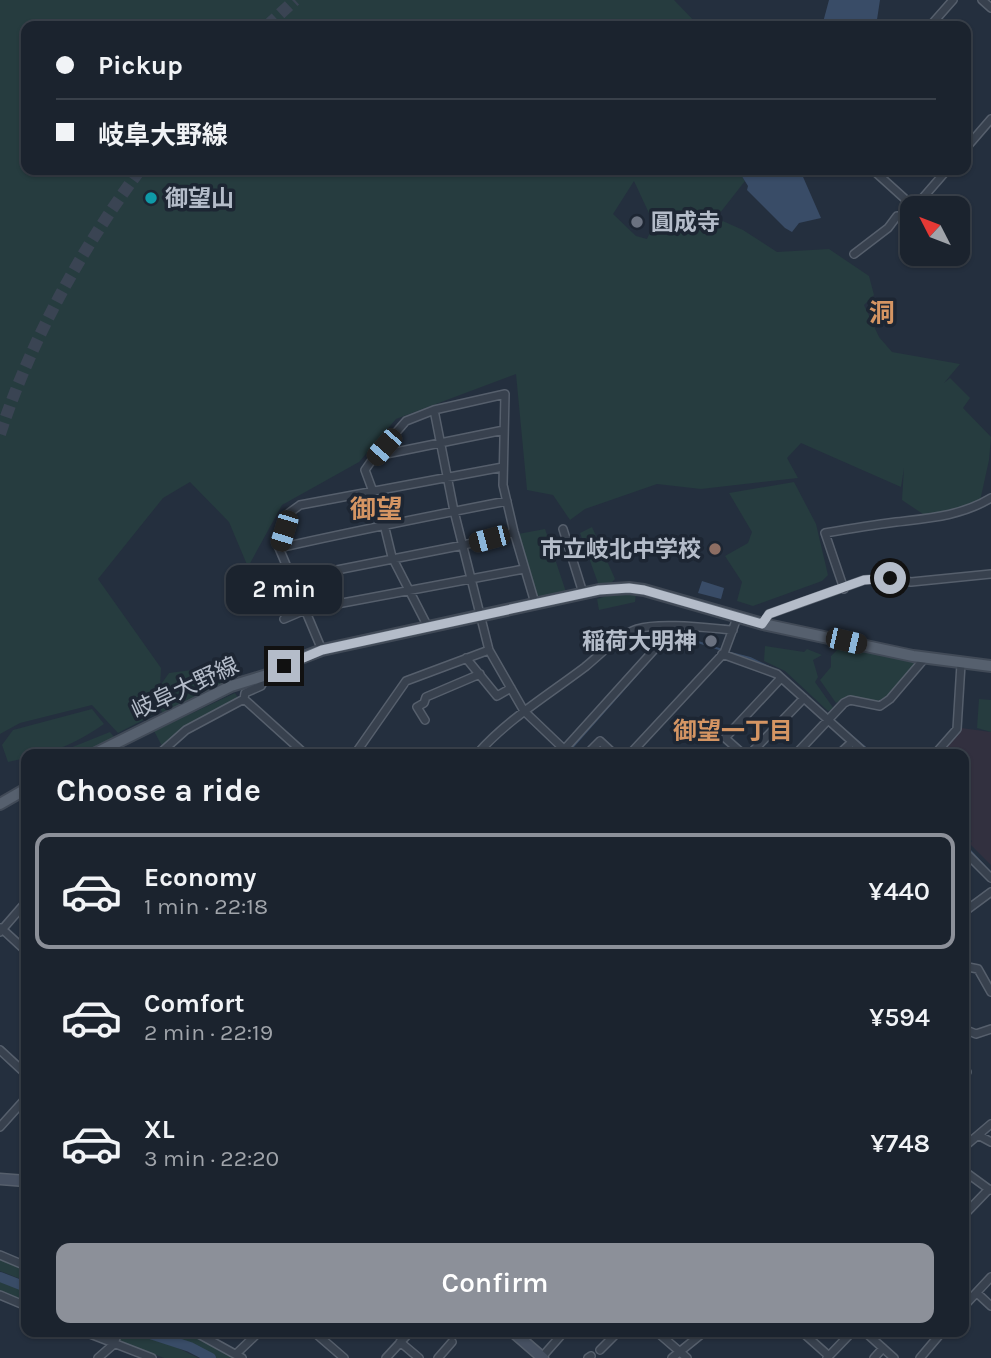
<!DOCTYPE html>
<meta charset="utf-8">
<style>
body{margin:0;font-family:Karla,"Noto Sans JP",sans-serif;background:#242b36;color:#f1f3f6;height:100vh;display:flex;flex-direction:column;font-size:26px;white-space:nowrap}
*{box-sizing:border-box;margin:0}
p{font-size:23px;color:#a0a4aa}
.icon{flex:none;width:38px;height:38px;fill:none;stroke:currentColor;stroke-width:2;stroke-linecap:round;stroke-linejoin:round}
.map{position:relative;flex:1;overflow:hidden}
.side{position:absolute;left:21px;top:749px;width:948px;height:588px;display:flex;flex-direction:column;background:#1b232e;border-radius:14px;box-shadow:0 2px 5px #0004,0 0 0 2px #39404a}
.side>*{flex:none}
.guide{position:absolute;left:21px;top:21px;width:950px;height:154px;border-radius:14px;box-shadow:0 2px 5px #0004,0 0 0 2px #39404a;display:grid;align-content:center;height:154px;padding:0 35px;background:#1b232e}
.needle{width:46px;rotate:312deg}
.controls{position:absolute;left:900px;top:196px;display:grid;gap:14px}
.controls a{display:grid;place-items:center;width:70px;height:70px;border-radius:14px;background:#1b232e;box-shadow:0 2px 5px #0004,0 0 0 2px #39404a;font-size:35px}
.end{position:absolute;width:32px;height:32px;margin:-16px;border:9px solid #b4bcc9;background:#111;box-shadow:0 0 0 4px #111}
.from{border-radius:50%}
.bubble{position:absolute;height:49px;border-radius:14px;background:#1b232e;box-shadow:0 2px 5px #0004,0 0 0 2px #39404a;font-size:23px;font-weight:600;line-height:49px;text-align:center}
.car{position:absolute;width:21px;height:42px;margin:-21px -10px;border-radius:9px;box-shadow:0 0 5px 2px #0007;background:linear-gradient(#222 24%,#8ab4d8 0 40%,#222 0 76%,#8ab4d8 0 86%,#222 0)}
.guide b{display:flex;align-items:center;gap:24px;height:66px;font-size:26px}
.guide b+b{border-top:2px solid #39404a}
.guide i{width:18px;height:18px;background:#f1f3f6}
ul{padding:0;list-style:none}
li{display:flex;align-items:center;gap:21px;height:116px;margin:0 14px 10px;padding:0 21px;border:4px solid transparent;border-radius:14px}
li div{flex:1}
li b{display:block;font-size:26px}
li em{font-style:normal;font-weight:600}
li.current{border-color:#8c9099}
li>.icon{width:63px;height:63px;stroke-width:1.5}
h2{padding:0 35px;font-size:32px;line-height:84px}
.action{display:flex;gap:14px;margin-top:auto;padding:14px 35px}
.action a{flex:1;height:80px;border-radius:14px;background:#8c9099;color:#fff;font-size:28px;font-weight:600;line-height:80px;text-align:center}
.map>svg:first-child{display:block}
</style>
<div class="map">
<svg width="991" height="1358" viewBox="0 0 991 1358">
<rect width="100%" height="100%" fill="#242f3e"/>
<path fill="#32303f" d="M961 728 991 732V865L970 844 972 841 964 833V754H939Z"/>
<path fill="#263c3f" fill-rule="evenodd" d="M0 0H674L699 26H26V170H738L745 181 716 218 743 230 777 252 829 249 869 276 874 295 864 305 879 337 892 352 960 364 944 383 950 378 970 398 963 408 991 437 989 460 980 501 929 518 902 500 904 468 901 487 801 443 787 458 798 478 701 489 657 484 585 509 570 520 553 495 527 490 516 374 396 419 359 462 282 505 248 567 229 522 190 482 163 498 98 579 161 668 160 686 169 673 215 667 226 686 165 717 158 705 157 713 118 733 92 705 20 723 0 734ZM634 181 654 224 647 239 636 236 613 214Z
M794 482 816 524 828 575 822 581 753 606 737 601 742 582 725 556 748 543 752 532 729 493Z
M592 527 615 579 611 583H598L580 533Z
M545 529 566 592 535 598 518 534Z
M620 592 636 594 635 602 599 610 597 599Z
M765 646 804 652 807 649 822 655 813 660 818 677 815 682 834 709 828 711 785 671 764 661Z
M841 646 919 661 880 704 847 697 836 703 820 680 831 667V656Z
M235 693 238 698 182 729 162 746 154 731Z
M979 699 991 700V732L977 728Z
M92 709 104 724C80 740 57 754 26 754V758L8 762 2 745 13 730Z
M110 732 115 738 82 754H55Z
M0 1256 26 1268V1281L0 1271Z
M0 1281 26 1292V1303L0 1292Z
M122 1332H129L176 1347 198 1358H164L119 1341Z
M164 1332H186L237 1358H216Z"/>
<path fill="#394c67" d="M829 0H880L876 26H822Z
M738 170H800L821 218 799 223 792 232 785 228 747 190 748 186Z
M702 581 724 588 721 599 698 593Z"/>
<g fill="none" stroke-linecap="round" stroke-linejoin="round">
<path stroke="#394c67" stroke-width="2" d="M674 634 722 650
M727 652 750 658 771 668
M779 672 822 710
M834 721 873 754
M569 751 663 645
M964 844 991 873"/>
<path stroke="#394c67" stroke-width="10" d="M0 1277 26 1287
M144 1332 190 1347 211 1358"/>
<path stroke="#3a4453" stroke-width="12" stroke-dasharray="12 6" stroke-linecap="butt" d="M267 26 295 0
M0 434C31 340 81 249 140 170"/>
<defs>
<path id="street" d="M982 0 991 8
M930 26 953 0
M966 148 991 119
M873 170 915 208
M914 208 947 170
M854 254 888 228 897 216H904L912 210
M434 410 454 511 489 650 524 711 569 754
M372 460 406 421 434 410 505 394 503 485 514 532 535 603
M563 529 583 593
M279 548 289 513 300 505 503 467
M291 579 464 545 514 532
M844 589 825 533C848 529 872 525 896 522 930 518 961 516 991 498
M284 619 305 610 524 569
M763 624 769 614 864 580 890 578 911 582 991 574
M428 627 392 557 382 516 365 470 372 460 386 454 504 430
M322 650 279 548C354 531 430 516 507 501
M722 654 777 674 866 754
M466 658 497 696 511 688
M267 675 261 686 245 693 244 699 305 754
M425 720 417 707 424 703 426 697 480 674
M159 754 186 730 244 699
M355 754 406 681 489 650
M477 754C508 719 548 695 585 667 601 654 617 636 637 629 660 622 708 628 733 630
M560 754 672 630V627
M587 754 600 741 614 754
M630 754 724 653 737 618
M743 754 725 738 781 678
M750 754 804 698
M796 754 844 703 850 700 880 706 890 699 925 658
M839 754 852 742
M935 754 957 729 961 664
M964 851 991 878
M964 912 991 892
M1 928 26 951
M0 932 26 902
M964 962 968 967 978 969 991 992
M964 1029 976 1034 991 1029
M0 1050 26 1074
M964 1069 967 1072
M0 1127 26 1098
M978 1135 991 1142
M964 1147 991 1124
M964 1171 990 1190
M964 1215 989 1189
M0 1255 26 1266
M977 1293 991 1306
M0 1295 26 1306
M964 1306 991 1277
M85 1332 152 1358
M195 1332 242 1358
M314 1332 344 1358
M657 1332 687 1358
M802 1332 829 1356
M865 1332 894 1358
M400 1342 419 1358
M600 1350 618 1332
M236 1354 259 1332
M98 1358 114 1344 118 1332
M386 1358 410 1332
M438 1358 452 1342
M541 1358 564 1332
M588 1358 591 1356
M672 1358 704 1332
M827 1358 852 1332
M874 1358 883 1348
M920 1358 942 1332"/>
<path id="secondary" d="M0 1179 26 1181
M513 1332 543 1358"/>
<path id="primary" d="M94 754 231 686 267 675 301 658 322 650 599 590 629 588 644 590 763 624 913 656 991 666
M0 804 26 789"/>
</defs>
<use href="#street" stroke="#565f6c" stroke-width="10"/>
<use href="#secondary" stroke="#565f6c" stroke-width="13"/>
<use href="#primary" stroke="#414a57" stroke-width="14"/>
<use href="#street" stroke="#38414e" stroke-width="7"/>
<use href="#secondary" stroke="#465061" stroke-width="10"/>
<use href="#primary" stroke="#56606e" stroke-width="10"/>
</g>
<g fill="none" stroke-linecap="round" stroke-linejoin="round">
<path stroke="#b4bcc9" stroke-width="9" d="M284 666 322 650 599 590 629 588 644 590 762 624 769 614 802 602 864 580 890 578"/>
</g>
<circle fill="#0f9aa8" stroke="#1d2633" stroke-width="2.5" cx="151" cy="198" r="7"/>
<g fill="#6b7280" stroke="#1d2633" stroke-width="2.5">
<circle cx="637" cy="222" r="7"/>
<circle cx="711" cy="641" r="7"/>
</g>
<circle fill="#8d6e63" stroke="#1d2633" stroke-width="2.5" cx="715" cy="549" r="7"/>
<g text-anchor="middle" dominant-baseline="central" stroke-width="7" stroke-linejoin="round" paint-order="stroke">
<g font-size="23" font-weight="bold" fill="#b4bcc9" stroke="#1d2633" text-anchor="start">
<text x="165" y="198">御望山</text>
<text x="651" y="222">圓成寺</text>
<text x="701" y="549" text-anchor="end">市立岐北中学校</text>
<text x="697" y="641" text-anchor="end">稲荷大明神</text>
</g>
<g font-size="23" fill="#b4bcc9" stroke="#1d2633">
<text transform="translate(185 688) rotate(-25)">岐阜大野線</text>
</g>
<g font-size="24" font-weight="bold" fill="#d59563" stroke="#1d2633">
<text x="733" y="731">御望一丁目</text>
</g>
<g font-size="26" font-weight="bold" fill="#d59563" stroke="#1d2633">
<text x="882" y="313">洞</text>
<text x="376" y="509">御望</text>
</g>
</g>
</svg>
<div class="controls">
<a><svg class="needle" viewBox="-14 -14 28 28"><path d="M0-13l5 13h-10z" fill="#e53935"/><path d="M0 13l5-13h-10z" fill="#a0a4aa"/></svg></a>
</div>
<i class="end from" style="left:890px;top:578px"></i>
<i class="end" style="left:284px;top:666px"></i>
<div class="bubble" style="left:226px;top:565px;width:116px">2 min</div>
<i class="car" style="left:384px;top:447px;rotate:221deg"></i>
<i class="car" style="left:284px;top:531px;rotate:197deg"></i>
<i class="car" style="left:489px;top:539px;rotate:255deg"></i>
<i class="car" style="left:846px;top:641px;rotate:103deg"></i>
<div class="guide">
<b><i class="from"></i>Pickup</b>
<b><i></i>岐阜大野線</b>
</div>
<section class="side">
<h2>Choose a ride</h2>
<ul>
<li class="current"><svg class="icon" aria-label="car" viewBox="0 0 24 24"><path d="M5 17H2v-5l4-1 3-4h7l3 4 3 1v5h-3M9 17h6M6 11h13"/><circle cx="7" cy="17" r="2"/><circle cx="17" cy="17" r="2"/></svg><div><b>Economy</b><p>1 min · 22:18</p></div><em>¥440</em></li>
<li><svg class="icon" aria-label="car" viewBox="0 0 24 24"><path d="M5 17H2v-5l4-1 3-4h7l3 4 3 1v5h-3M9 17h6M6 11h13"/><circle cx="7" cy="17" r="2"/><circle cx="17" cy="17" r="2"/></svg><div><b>Comfort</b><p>2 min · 22:19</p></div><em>¥594</em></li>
<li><svg class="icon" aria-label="car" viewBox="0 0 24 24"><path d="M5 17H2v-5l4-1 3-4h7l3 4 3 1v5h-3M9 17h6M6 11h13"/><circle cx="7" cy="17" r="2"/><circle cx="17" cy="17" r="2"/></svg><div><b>XL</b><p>3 min · 22:20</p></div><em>¥748</em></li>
</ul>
<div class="action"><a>Confirm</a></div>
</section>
</div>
